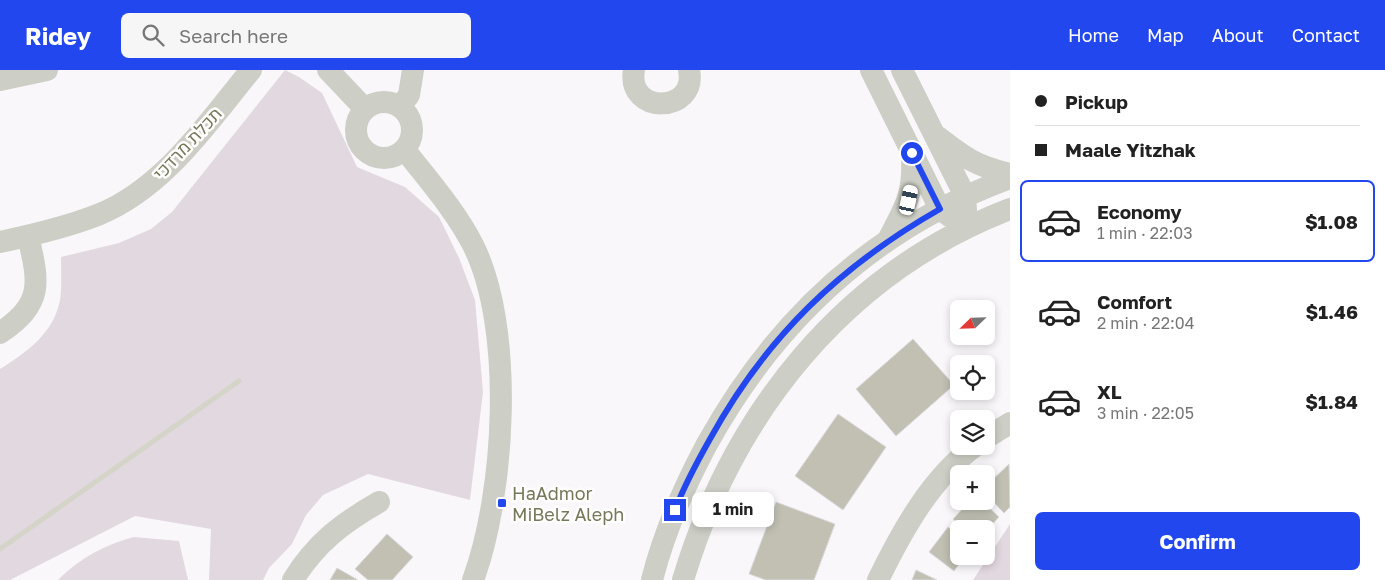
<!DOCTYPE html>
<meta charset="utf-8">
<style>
body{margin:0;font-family:"Golos Text",Heebo,sans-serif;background:#f6f6f6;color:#222;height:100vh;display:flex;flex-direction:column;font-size:19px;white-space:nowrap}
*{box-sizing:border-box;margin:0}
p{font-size:16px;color:#767676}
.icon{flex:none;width:28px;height:28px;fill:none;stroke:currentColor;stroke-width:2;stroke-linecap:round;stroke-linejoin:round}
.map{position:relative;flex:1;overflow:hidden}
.panel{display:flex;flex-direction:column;background:#fff;width:375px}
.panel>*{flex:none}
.banner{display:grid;align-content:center;height:110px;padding:0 25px;background:#fff}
.needle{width:32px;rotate:247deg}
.tools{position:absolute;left:950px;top:230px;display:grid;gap:10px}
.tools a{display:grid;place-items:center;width:45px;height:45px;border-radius:8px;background:#fff;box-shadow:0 2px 8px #0003;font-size:25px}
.end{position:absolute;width:22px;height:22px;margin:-11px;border:6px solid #2347ee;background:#fff;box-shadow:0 0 0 2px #fff}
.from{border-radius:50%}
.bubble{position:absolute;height:35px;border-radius:8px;background:#fff;box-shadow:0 2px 8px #0003;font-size:16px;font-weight:700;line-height:35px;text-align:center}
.car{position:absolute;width:15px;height:30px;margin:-15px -8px;border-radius:6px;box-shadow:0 0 4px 1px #0007;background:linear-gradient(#fff 24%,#345 0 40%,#fff 0 76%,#345 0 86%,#fff 0)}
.banner b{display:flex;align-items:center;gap:18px;height:48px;font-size:19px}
.banner b+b{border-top:1px solid #e0e0e0}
.banner i{width:12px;height:12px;background:#222}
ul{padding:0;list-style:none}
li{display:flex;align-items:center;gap:15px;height:82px;margin:0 10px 8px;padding:0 15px;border:2px solid transparent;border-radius:8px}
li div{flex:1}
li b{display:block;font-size:19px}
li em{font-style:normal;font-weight:700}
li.active{border-color:#2347ee}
li>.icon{width:45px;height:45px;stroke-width:1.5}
.primary-button{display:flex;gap:10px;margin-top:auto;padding:10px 25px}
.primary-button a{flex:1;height:58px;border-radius:8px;background:#2347ee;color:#fff;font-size:20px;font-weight:700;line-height:58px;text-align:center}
header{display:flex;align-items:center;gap:30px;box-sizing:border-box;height:70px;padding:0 25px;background:#2347ee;color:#fff}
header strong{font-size:24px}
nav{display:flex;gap:28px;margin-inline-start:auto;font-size:18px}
.search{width:350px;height:45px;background:#f6f6f6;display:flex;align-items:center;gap:12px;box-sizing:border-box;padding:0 18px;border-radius:8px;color:#767676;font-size:19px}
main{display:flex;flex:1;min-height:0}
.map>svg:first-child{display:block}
</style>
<header>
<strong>Ridey</strong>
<div class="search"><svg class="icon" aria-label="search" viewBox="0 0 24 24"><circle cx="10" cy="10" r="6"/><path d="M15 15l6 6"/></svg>Search here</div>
<nav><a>Home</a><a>Map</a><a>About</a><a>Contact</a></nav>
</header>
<main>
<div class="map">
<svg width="1010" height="510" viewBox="0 0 1010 510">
<rect width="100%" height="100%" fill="#f9f7fa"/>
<path fill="#e2d8e0" d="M285 0 299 7 322 23 357 97 405 117 439 147 459 188 475 230 483 322 470 430 368 404 323 425 306 445 292 474 269 498 263 510H209L211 459 135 446 10 510H0V299C26 283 54 263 60 230 62 217 61 201 61 187L119 173 151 159 172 142Z
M1010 454V510H973Z
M134 467 179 471 188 510H58C78 489 106 474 134 467Z"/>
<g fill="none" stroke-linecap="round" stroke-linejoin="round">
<path stroke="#d5d4c8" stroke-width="5" d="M0 479 239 311"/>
</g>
<path fill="#c1c0b3" stroke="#dbd9dc" d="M913 269 954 315 896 366 856 319Z
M838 344 886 377 843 440 795 406Z
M1009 394 1010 437 1004 443 986 424V416Z
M970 431H982L999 447 986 461V459H963L953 449Z
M776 432 835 454 814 510H766L749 504Z
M948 457 959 466V486H965L954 501 929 482Z
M387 464 413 487 392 510H368L355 499Z
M337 498 358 510H330Z
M916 500 937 510H912Z"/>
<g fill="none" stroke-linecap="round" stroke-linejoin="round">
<path stroke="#cdcec5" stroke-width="22" d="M328 0 365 39
M634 0C626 45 698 44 689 0
M871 0 940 139 951 147
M902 0 965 126 966 140
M0 10 47 0
M356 60a28 28 0 1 1 56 0a28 28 0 1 1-56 0Z
M400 37 409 25 413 0
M938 67C965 88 976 96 1010 104
M405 80C429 111 455 140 473 175 515 258 505 424 473 510
M888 170C905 137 914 125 912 87
M0 172C33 165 68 157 100 144 165 117 208 52 251 0
M0 263C44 233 39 213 28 166
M986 368 1010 353
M293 510C316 473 341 454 379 432
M652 510C664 462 684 417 707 374 776 249 876 157 1010 108
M683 510C733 343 844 203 1010 139
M878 510C902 461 931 408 975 376"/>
</g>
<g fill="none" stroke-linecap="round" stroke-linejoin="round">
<path stroke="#2347ee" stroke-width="6" d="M675 440C684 416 697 392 710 369 766 267 840 196 940 139L912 83"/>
</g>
<rect fill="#2347ee" stroke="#fff" stroke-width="2" x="497" y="428" width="10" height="10" rx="2.5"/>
<g text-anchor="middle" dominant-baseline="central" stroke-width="5" stroke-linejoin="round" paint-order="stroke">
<g font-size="18" fill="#77785a" stroke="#fff">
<text transform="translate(187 73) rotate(-47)">תכלת מרדכי</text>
</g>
<g font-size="18" fill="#77785a" stroke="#fff" text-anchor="start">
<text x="512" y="423">HaAdmor<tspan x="512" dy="21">MiBelz Aleph</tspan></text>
</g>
</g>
</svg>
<div class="tools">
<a><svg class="needle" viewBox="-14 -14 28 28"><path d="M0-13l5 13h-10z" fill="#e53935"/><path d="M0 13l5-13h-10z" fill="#767676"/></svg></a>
<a><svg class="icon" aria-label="locate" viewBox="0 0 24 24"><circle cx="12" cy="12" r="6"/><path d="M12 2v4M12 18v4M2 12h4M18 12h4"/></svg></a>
<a><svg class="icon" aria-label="layers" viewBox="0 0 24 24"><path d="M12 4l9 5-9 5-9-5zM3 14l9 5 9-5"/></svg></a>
<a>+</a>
<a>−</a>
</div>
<i class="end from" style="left:912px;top:83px"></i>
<i class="end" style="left:675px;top:440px"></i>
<div class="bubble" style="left:692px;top:422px;width:82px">1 min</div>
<i class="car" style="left:909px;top:130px;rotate:12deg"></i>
</div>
<section class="panel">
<div class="banner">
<b><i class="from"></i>Pickup</b>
<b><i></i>Maale Yitzhak</b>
</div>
<ul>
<li class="active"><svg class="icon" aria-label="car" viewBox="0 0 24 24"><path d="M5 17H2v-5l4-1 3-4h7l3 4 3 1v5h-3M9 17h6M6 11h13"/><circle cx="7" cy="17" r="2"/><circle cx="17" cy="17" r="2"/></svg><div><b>Economy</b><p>1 min · 22:03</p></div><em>$1.08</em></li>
<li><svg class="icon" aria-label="car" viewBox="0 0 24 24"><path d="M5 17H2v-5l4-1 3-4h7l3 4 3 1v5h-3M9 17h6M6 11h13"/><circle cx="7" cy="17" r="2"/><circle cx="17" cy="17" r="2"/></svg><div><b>Comfort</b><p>2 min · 22:04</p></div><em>$1.46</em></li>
<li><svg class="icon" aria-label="car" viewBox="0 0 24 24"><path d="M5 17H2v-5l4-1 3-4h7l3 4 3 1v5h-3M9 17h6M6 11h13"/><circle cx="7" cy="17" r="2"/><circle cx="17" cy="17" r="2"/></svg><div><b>XL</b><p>3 min · 22:05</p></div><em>$1.84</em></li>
</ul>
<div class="primary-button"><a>Confirm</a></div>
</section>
</main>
